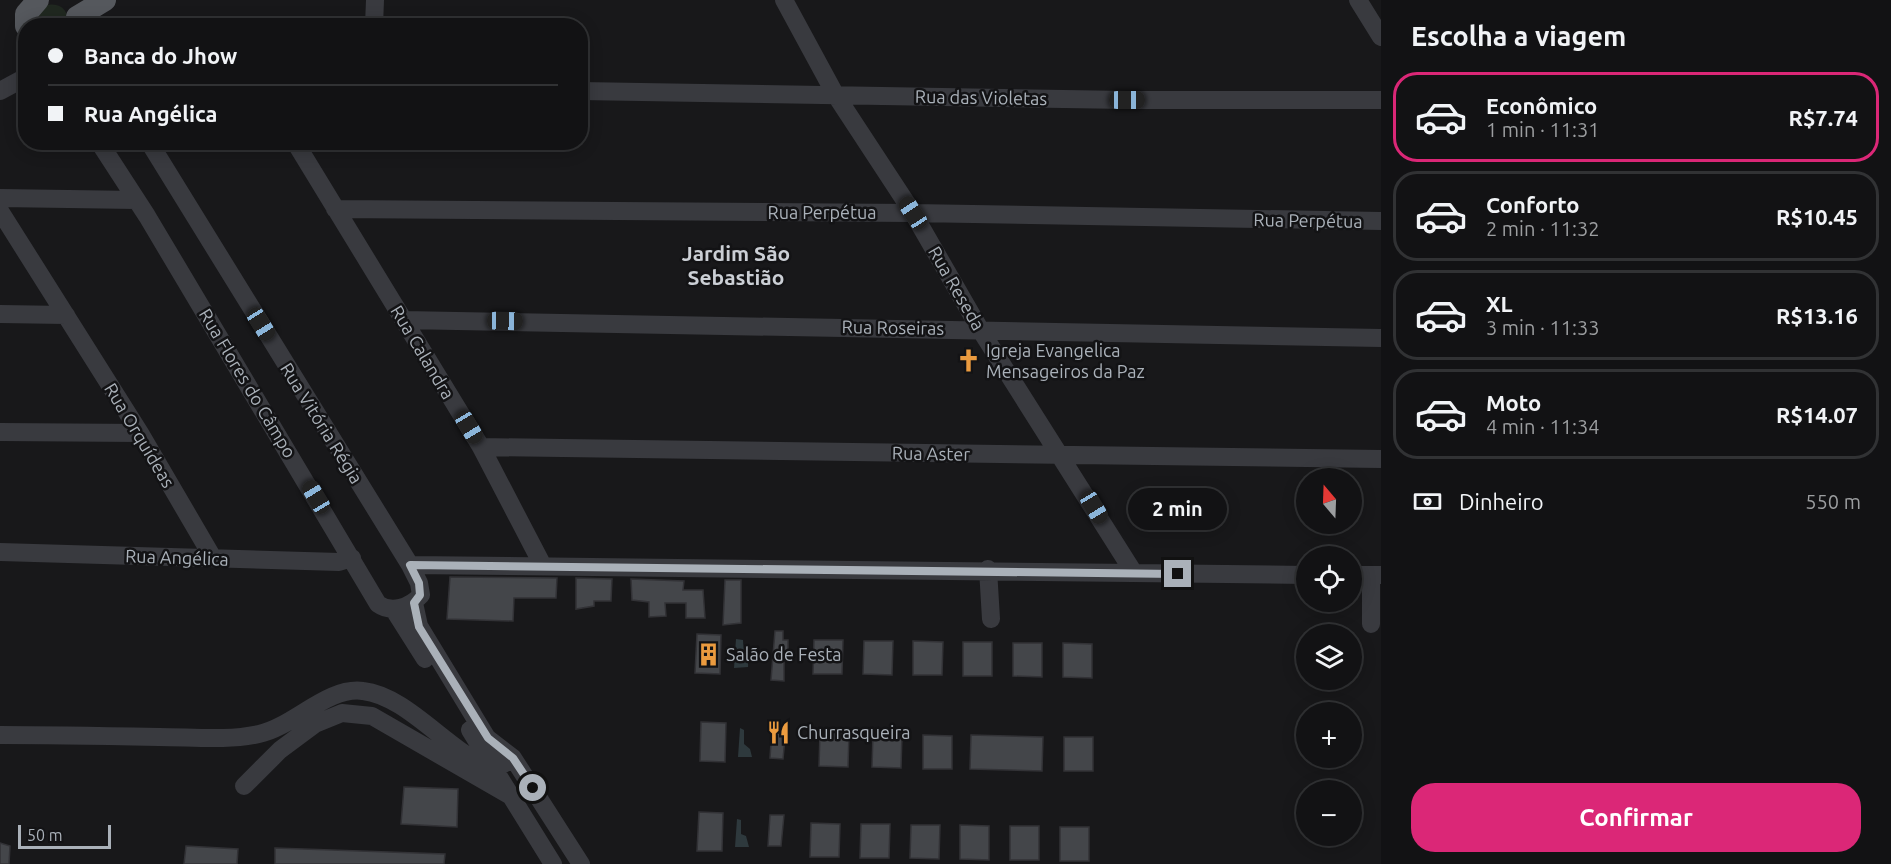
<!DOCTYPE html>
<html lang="pt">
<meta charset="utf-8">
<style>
body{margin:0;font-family:Ubuntu,sans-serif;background:#1f2022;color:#f1f3f6;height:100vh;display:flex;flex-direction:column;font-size:22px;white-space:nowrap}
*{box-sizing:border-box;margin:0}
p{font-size:20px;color:#9c9ea0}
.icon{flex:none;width:33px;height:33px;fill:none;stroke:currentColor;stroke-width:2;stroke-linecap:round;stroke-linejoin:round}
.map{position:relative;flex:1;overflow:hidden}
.side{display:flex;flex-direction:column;background:#121214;width:510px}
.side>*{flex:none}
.top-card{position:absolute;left:18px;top:18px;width:570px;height:132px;border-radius:24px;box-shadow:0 3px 15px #0003,0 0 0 2px #313234;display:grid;align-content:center;height:132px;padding:0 30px;background:#121214}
.needle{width:39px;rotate:341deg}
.tools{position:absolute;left:1296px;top:468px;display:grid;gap:12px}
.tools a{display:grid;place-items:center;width:66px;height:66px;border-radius:50%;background:#121214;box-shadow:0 3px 15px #0003,0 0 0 2px #313234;font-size:30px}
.scale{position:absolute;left:18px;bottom:15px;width:93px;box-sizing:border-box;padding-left:6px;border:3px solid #aab1b9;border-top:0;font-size:16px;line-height:21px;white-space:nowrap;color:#aab1b9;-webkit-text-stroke:4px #131315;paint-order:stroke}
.end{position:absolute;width:27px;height:27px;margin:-14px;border:8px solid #aab1b9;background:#111;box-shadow:0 0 0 3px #111}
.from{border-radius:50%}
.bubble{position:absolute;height:42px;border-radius:21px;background:#121214;box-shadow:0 3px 15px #0003,0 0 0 2px #313234;font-size:20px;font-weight:700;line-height:42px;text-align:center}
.car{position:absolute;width:18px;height:36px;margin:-18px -9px;border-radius:8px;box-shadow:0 0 4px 2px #0007;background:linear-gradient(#222 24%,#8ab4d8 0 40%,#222 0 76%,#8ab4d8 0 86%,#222 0)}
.top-card b{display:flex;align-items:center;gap:21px;height:57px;font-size:22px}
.top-card b+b{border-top:2px solid #313234}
.top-card i{width:15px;height:15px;background:#f1f3f6}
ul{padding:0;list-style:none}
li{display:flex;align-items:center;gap:18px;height:90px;margin:0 12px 9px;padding:0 18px;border:3px solid #313234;border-radius:24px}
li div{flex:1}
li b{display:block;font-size:22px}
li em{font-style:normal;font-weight:700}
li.selected{border-color:#db2777}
li>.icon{width:54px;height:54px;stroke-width:1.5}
h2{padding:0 30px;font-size:27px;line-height:72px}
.pay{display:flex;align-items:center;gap:15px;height:66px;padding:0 30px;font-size:22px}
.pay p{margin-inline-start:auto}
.action{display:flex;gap:12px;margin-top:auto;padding:12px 30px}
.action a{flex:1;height:69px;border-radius:24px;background:#db2777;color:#fff;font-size:24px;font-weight:700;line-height:69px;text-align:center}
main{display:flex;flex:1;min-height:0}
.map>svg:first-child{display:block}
</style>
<main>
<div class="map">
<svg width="1381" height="864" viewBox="0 0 1381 864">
<rect width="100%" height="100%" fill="#18181a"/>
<path fill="#202820" d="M46 5C63 2 67 11 70 25L35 26V18Z"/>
<path fill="#2e393d" d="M736 639 743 640C743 654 749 657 748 667L734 668Z
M740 728 744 730V744L750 749 752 757H738Z
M737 819 741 820V834L746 836 749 847H735Z"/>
<path fill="#44464a" stroke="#323236" stroke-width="1.5" d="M450 577 557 578 556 598H514L513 621 447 619Z
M576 578 612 579 611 601H594V606L576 609Z
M631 579 684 581 683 590H703L705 618H686V603H665L666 616 649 617V602L632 600Z
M725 580H741V623L723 625Z
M775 631H783V640H788V654L784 653V681L771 680Z
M697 634 721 635 720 674 695 673Z
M814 640H843L842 674H813Z
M864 641H893L892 675 863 674Z
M913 641 943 642 942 675H913Z
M963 642H992V676H963Z
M1013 643H1042V677L1013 676Z
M1063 643 1092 644V678L1063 677Z
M701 722 726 723 725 762 700 761Z
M772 728H786L783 759 770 758Z
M820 733H849L848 767 819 766Z
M873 734H902L901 768 872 767Z
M923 735 952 736V769H923Z
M971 735 1043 737 1042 771 970 769Z
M1064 737H1093V771H1064Z
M404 787 458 789 457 827 401 824Z
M699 812 723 813 722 851H697Z
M770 815H784L781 846H768Z
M811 823 840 824 839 857H810Z
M861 824H890L889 858H860Z
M911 825H940L939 859 910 858Z
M960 825 989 826V860L960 859Z
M1010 826H1039V860H1010Z
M1060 827H1089V861H1060Z
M0 843 10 846 9 864H0Z
M186 846 238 849 237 864H184Z
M275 848 445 854 444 864H275Z"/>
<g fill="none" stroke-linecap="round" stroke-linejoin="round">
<path stroke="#393a3f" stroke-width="18" d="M784 0 835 94 913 213 981 331 1134 573
M1358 0 1381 37
M374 26 375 0
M0 91 26 77
M580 91 1127 100H1381
M99 142 147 216 378 604C392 614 410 607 421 595L419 583 410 565 149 142
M295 142 481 447 543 566
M0 198 136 200
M335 209 913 213 1381 221
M0 211 140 433 213 558
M0 314 66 315
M404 320 1381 338
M0 432 140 433
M481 447 1381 459
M0 552 339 562 352 558
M410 565 1306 575
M988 569 991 619
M1352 575H1381
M414 603 419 626 487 738 513 758 581 864
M394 610 425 659
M1371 624V575
M470 730 553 864
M0 735C53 735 106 736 159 737 192 737 227 741 259 734 293 727 328 686 363 691 408 696 449 753 494 770L513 758
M244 786 280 750 315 724 342 713 372 716 509 795"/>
<path stroke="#55585d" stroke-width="22" d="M77 17 105 0
M26 26V14L38 0"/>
</g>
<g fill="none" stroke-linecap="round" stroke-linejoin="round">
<path stroke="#aab1b9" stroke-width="8" d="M533 788 513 758 488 738 419 627 414 603 420 595 419 583 410 565 1178 574"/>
</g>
<defs>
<symbol id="church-bare" viewBox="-9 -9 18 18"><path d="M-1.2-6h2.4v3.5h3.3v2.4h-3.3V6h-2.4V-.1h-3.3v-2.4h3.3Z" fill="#eb9b3f" stroke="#131315" stroke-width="2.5" paint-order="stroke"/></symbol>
<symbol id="building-bare" viewBox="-9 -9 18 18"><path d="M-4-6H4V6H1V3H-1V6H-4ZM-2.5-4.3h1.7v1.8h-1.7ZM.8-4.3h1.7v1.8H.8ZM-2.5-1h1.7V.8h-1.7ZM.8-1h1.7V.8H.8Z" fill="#eb9b3f" stroke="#131315" stroke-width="2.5" paint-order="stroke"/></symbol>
<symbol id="restaurant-bare" viewBox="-9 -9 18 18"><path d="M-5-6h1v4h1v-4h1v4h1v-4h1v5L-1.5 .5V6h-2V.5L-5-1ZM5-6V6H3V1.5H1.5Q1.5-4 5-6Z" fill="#eb9b3f" stroke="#131315" stroke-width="2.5" paint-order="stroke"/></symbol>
</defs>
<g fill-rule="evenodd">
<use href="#church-bare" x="952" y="344" width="33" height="33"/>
<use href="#building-bare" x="692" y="638" width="33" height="33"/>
<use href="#restaurant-bare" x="762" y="716" width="33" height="33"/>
</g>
<g text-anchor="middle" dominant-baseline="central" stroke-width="5" stroke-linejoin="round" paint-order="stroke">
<g font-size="18" fill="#aab1b9" stroke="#131315">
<text transform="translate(981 97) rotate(1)">Rua das Violetas</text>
<text x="822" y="212">Rua Perpétua</text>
<text transform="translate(1308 220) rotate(1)">Rua Perpétua</text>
<text transform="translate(957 288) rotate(60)">Rua Reseda</text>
<text transform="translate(893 327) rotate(1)">Rua Roseiras</text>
<text transform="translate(423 352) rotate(59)">Rua Calandra</text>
<text transform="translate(248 383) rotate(59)">Rua Flores do Câmpo</text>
<text transform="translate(322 423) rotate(58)">Rua Vitória Régia</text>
<text transform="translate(140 435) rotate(59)">Rua Orquídeas</text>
<text transform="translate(931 453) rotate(1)">Rua Aster</text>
<text transform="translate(177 557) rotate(2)">Rua Angélica</text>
</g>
<g font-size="18" fill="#aab1b9" stroke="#131315" text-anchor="start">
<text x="986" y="350">Igreja Evangelica<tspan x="986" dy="21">Mensageiros da Paz</tspan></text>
<text x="726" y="654">Salão de Festa</text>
<text x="797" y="732">Churrasqueira</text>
</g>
<g font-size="21" font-weight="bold" fill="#cbcfd5" stroke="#131315">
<text x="736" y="253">Jardim São<tspan x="736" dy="24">Sebastião</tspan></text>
</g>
</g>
</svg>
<div class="tools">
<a><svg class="needle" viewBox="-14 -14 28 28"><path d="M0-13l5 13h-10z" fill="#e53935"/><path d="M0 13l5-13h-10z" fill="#9c9ea0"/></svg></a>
<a><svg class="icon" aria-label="locate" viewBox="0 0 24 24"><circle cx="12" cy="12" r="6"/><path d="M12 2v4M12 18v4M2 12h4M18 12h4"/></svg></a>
<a><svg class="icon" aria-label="layers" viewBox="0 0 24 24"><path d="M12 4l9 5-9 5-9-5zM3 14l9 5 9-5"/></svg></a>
<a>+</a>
<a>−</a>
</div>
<div class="scale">50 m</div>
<i class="end from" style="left:533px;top:788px"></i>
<i class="end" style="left:1178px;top:574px"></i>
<div class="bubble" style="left:1128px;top:488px;width:99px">2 min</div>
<i class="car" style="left:1127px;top:100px;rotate:90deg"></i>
<i class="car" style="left:913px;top:213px;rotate:327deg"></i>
<i class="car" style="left:505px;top:321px;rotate:91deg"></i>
<i class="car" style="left:261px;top:324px;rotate:148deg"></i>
<i class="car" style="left:469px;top:427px;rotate:149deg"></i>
<i class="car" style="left:316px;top:497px;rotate:329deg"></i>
<i class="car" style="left:1094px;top:507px;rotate:149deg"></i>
<div class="top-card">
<b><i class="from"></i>Banca do Jhow</b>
<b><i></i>Rua Angélica</b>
</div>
</div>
<section class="side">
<h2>Escolha a viagem</h2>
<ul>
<li class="selected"><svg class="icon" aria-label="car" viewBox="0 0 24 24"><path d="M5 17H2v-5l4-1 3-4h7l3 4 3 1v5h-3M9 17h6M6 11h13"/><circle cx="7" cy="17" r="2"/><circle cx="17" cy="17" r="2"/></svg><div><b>Econômico</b><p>1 min · 11:31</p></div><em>R$7.74</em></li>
<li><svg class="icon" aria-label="car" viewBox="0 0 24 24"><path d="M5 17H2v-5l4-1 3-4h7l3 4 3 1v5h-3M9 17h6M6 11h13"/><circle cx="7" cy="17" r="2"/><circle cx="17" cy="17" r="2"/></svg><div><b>Conforto</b><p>2 min · 11:32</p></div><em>R$10.45</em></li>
<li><svg class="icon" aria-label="car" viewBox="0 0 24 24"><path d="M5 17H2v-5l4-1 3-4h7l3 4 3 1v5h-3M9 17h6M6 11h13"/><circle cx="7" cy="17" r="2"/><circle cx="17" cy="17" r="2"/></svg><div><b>XL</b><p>3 min · 11:33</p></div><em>R$13.16</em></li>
<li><svg class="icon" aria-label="car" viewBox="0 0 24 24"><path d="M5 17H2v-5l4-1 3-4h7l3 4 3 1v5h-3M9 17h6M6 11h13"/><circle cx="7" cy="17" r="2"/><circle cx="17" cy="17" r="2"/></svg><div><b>Moto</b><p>4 min · 11:34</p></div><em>R$14.07</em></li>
</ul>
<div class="pay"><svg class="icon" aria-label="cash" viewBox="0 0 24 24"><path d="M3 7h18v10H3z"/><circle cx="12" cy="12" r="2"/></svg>Dinheiro<p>550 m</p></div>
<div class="action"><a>Confirmar</a></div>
</section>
</main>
